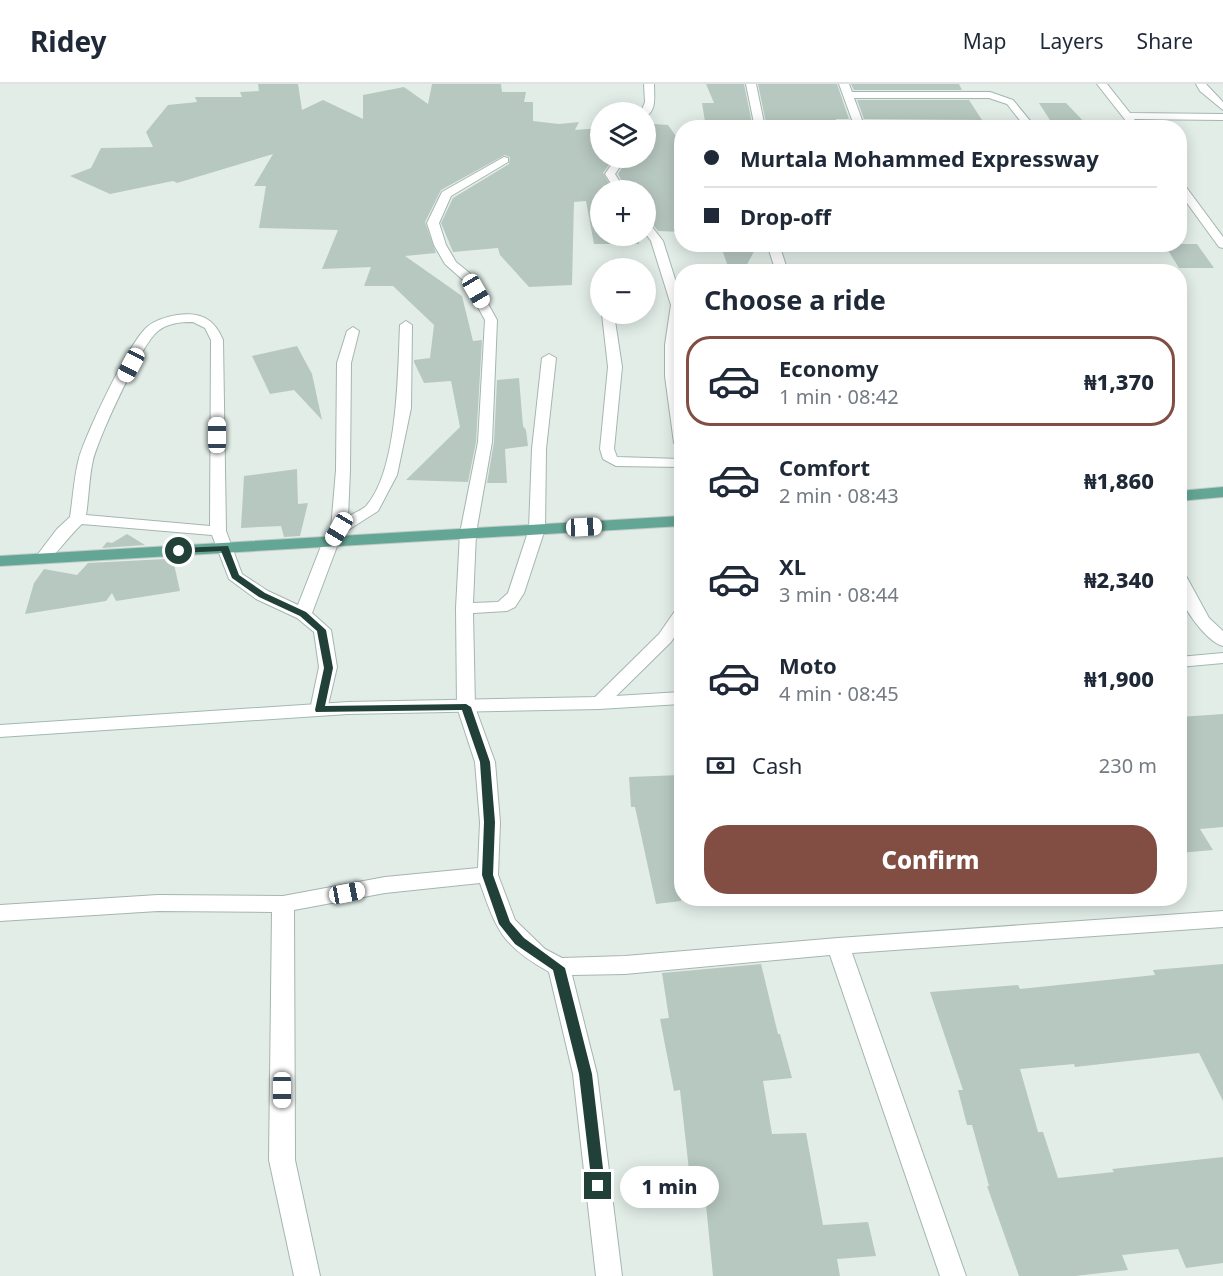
<!DOCTYPE html>
<meta charset="utf-8">
<style>
body{margin:0;font-family:"Noto Sans",sans-serif;background:#f2f2f3;color:#1f2937;height:100vh;display:flex;flex-direction:column;font-size:22px;white-space:nowrap}
*{box-sizing:border-box;margin:0}
p{font-size:20px;color:#747a83}
.icon{flex:none;width:33px;height:33px;fill:none;stroke:currentColor;stroke-width:2;stroke-linecap:round;stroke-linejoin:round}
.map{position:relative;flex:1;overflow:hidden}
.panel{position:absolute;left:674px;top:180px;width:513px;height:642px;display:flex;flex-direction:column;background:#fff;border-radius:24px;box-shadow:0 3px 15px #0003}
.panel>*{flex:none}
.hud{position:absolute;left:674px;top:36px;width:513px;height:132px;border-radius:24px;box-shadow:0 3px 15px #0003;display:grid;align-content:center;height:132px;padding:0 30px;background:#fff}
.fabs{position:absolute;left:590px;top:18px;display:grid;gap:12px}
.fabs a{display:grid;place-items:center;width:66px;height:66px;border-radius:50%;background:#fff;box-shadow:0 3px 15px #0003;font-size:30px}
.end{position:absolute;width:27px;height:27px;margin:-14px;border:8px solid #214038;background:#fff;box-shadow:0 0 0 3px #fff}
.from{border-radius:50%}
.bubble{position:absolute;height:42px;border-radius:21px;background:#fff;box-shadow:0 3px 15px #0003;font-size:20px;font-weight:800;line-height:42px;text-align:center}
.car{position:absolute;width:18px;height:36px;margin:-18px -9px;border-radius:8px;box-shadow:0 0 4px 2px #0007;background:linear-gradient(#fff 24%,#345 0 40%,#fff 0 76%,#345 0 86%,#fff 0)}
.hud b{display:flex;align-items:center;gap:21px;height:57px;font-size:22px}
.hud b+b{border-top:2px solid #e0e1e3}
.hud i{width:15px;height:15px;background:#1f2937}
ul{padding:0;list-style:none}
li{display:flex;align-items:center;gap:18px;height:90px;margin:0 12px 9px;padding:0 18px;border:3px solid transparent;border-radius:24px}
li div{flex:1}
li b{display:block;font-size:22px}
li em{font-style:normal;font-weight:800}
li.on{border-color:#824e44}
li>.icon{width:54px;height:54px;stroke-width:1.5}
h2{padding:0 30px;font-size:27px;line-height:72px}
.pay{display:flex;align-items:center;gap:15px;height:66px;padding:0 30px;font-size:22px}
.pay p{margin-inline-start:auto}
.primary-button{display:flex;gap:12px;margin-top:auto;padding:12px 30px}
.primary-button a{flex:1;height:69px;border-radius:24px;background:#824e44;color:#fff;font-size:24px;font-weight:800;line-height:69px;text-align:center}
header{display:flex;align-items:center;gap:36px;box-sizing:border-box;height:84px;padding:0 30px;background:#fff;border-bottom:2px solid #e0e1e3}
header strong{font-size:28px}
nav{display:flex;gap:33px;margin-inline-start:auto;font-size:21px}
.map>svg:first-child{display:block}
</style>
<header>
<strong>Ridey</strong>
<nav><a>Map</a><a>Layers</a><a>Share</a></nav>
</header>
<div class="map">
<svg width="1223" height="1192" viewBox="0 0 1223 1192">
<rect width="100%" height="100%" fill="#e2ede8"/>
<path fill="#b7c8c1" d="M258 0H298L302 26 323 16 363 35V11L404 3 428 20 432 0H501L502 8H526L524 18H533V37L559 40 579 38 575 46 600 44V74H614L603 89 613 106H600V152H639V160H594L586 117 574 118 572 201 529 203 500 171 498 164 453 168 441 139 453 114 509 80 510 73 505 71 441 106 425 138 436 169 405 172 462 212 473 257 482 256 476 358 468 398 406 396 460 343 451 297 424 299 414 278V276L430 274 434 241 393 202H364L371 183 322 185 338 146 259 144 266 102H254L273 70 177 99 173 97 110 110 70 92 91 84 101 64 153 63 146 48 168 21 197 18 195 13H242L240 8 259 7Z
M706 0H744L753 44H706L702 19H714Z
M758 0H837L849 35H836L838 44H767Z
M851 0H959L962 6H854Z
M857 16H969L982 36 864 35Z
M1039 19H1066L1090 44H1055Z
M653 40 668 41 681 59V148L658 147 651 138 645 136V106H627L618 90 628 74H645V50H650Z
M720 160H758L743 188H730Z
M1164 160H1197L1214 184H1179Z
M297 262 312 290 322 336 294 306 270 310 252 272Z
M519 294 523 342 526 346 528 362 505 365 507 399H487L494 358 497 296Z
M297 385 298 420 308 419 300 452 284 453 281 442 241 444 244 392Z
M127 450 145 461 102 464 107 458 112 459Z
M166 475 174 480 180 507 116 517 112 509 106 517 25 530 34 499 44 485 77 491 88 479Z
M1223 630V743L1200 745 1213 766 1179 769V633Z
M681 691V817L656 820 635 723H631L629 693Z
M761 880 778 950H780L792 994 763 997 772 1050 806 1049 823 1141 868 1138 876 1172 837 1175 840 1192H713L706 1121 693 1122 680 1006 674 1007 660 935 669 934 662 889Z
M1223 880V1017L1199 969 1075 983 1074 980 1020 985 1038 1048H1043L1058 1094 1114 1088 1112 1085 1223 1073V1179L1186 1184 1178 1165 1122 1171 1128 1186 1075 1192H1019L987 1102H989L972 1041H967L958 1006H963L930 908 1018 901 1020 905 1155 891 1153 886Z"/>
<g fill="none" stroke-linecap="round" stroke-linejoin="round">
<defs>
<path id="street" d="M644 0H654C654 12 657 27 645 33V28H641L645 18Z
M746 0H756L765 44H755Z
M839 0H849L852 8H990L1013 16 1036 44H1026L1007 20 989 14H854L865 44H855Z
M1097 0H1107L1130 29 1223 30V36L1134 35 1138 40 1130 42Z
M1196 0H1206L1223 18V26L1200 7Z
M504 73 508 74V78L451 112 439 139 446 161 456 178 472 191 497 236 492 358 476 449 473 519 498 518 508 509 529 445 532 365 542 274 549 270 556 274 546 365 545 445 524 509 515 523 507 527 473 529 475 623 495 678 500 738 498 791 515 836 545 865 562 874 625 872 838 854 1223 827V843L852 869 966 1192H940L830 871 625 890 572 891 597 990 622 1192H596L573 990 549 888C503 862 497 848 480 799L385 809 294 826 295 1076 320 1192H294L269 1076 272 828 158 827 0 837V821L158 811 283 812 385 793 478 784 480 738 475 678 457 623 456 524 460 449 478 358 485 236 463 196 445 180 434 161 427 139 442 108Z
M616 74H626L615 90 625 106H615L605 90Z
M1179 98 1183 99 1223 153V164L1219 163 1179 108Z
M645 138 649 139 663 157 681 214 677 261 681 308V363L674 359 665 292V261L671 221 651 157 645 149Z
M767 160H779L788 188H776Z
M813 160H1050L1045 163H818Z
M602 230H614L622 283 614 365 617 373 681 375V383L616 382 603 375 600 365 608 283Z
M177 231C200 228 214 234 223 256L226 447 242 490 268 507 298 521 323 457 331 445 336 386 337 279 347 247 353 243 359 247 351 279 350 386 348 433C353 429 363 426 367 421 398 385 398 287 400 241L406 237 412 241 411 324 397 391 378 427 345 448 339 457 312 529 331 546 337 583 326 630H312L310 626 319 583 314 548 297 534 256 515 229 495 212 451 82 440C72 448 52 477 43 479L35 474 57 445 70 433C73 414 74 393 79 374 87 348 128 260 147 243 155 236 166 233 177 231ZM193 238 205 244 211 256 210 442 86 431C89 413 89 393 93 376 99 353 141 260 158 247 168 239 180 238 193 238Z
M1179 488 1185 490 1209 534 1223 547V562C1207 558 1182 524 1179 507 1178 501 1179 494 1179 488Z
M681 526V543L671 558 605 623H593L590 619 593 615 659 550 675 527Z"/>
<path id="secondary" d="M1223 569V579L1179 583V573Z
M681 608V620L599 625 348 630 0 653V641L348 618 599 613Z"/>
<path id="primary" d="M1223 403V413L1179 417V407Z
M681 432V442L0 482V472Z"/>
</defs>
<use href="#street" stroke="#a4b6b0" stroke-width="2"/>
<use href="#secondary" stroke="#a0bab1" stroke-width="2"/>
<use href="#primary" stroke="#c1cac7" stroke-width="2"/>
<use href="#street" fill="#fff" fill-rule="evenodd"/>
<use href="#secondary" fill="#fff" fill-rule="evenodd"/>
<use href="#primary" fill="#64a695" fill-rule="evenodd"/>
</g>
<path fill="#214038" d="M228 462 239 491 265 509 306 528 326 546 333 584 325 622 466 620 471 623 490 678 495 738 493 791 510 838 524 854 565 884 592 990 605 1102 603 1107 598 1109 594 1107 592 1102 579 990 553 886 515 860 499 840 482 791 484 738 480 678 462 626 316 628 315 626 324 584 317 547 300 532 259 513 232 494 221 467 179 469 175 467 179 464Z"/>
</svg>
<div class="fabs">
<a><svg class="icon" aria-label="layers" viewBox="0 0 24 24"><path d="M12 4l9 5-9 5-9-5zM3 14l9 5 9-5"/></svg></a>
<a>+</a>
<a>−</a>
</div>
<i class="end from" style="left:179px;top:467px"></i>
<i class="end" style="left:598px;top:1102px"></i>
<div class="bubble" style="left:620px;top:1082px;width:99px">1 min</div>
<i class="car" style="left:476px;top:207px;rotate:150deg"></i>
<i class="car" style="left:131px;top:281px;rotate:208deg"></i>
<i class="car" style="left:217px;top:351px;rotate:0deg"></i>
<i class="car" style="left:584px;top:443px;rotate:87deg"></i>
<i class="car" style="left:339px;top:445px;rotate:211deg"></i>
<i class="car" style="left:347px;top:809px;rotate:79deg"></i>
<i class="car" style="left:282px;top:1006px;rotate:180deg"></i>
<div class="hud">
<b><i class="from"></i>Murtala Mohammed Expressway</b>
<b><i></i>Drop-off</b>
</div>
<section class="panel">
<h2>Choose a ride</h2>
<ul>
<li class="on"><svg class="icon" aria-label="car" viewBox="0 0 24 24"><path d="M5 17H2v-5l4-1 3-4h7l3 4 3 1v5h-3M9 17h6M6 11h13"/><circle cx="7" cy="17" r="2"/><circle cx="17" cy="17" r="2"/></svg><div><b>Economy</b><p>1 min · 08:42</p></div><em>₦1,370</em></li>
<li><svg class="icon" aria-label="car" viewBox="0 0 24 24"><path d="M5 17H2v-5l4-1 3-4h7l3 4 3 1v5h-3M9 17h6M6 11h13"/><circle cx="7" cy="17" r="2"/><circle cx="17" cy="17" r="2"/></svg><div><b>Comfort</b><p>2 min · 08:43</p></div><em>₦1,860</em></li>
<li><svg class="icon" aria-label="car" viewBox="0 0 24 24"><path d="M5 17H2v-5l4-1 3-4h7l3 4 3 1v5h-3M9 17h6M6 11h13"/><circle cx="7" cy="17" r="2"/><circle cx="17" cy="17" r="2"/></svg><div><b>XL</b><p>3 min · 08:44</p></div><em>₦2,340</em></li>
<li><svg class="icon" aria-label="car" viewBox="0 0 24 24"><path d="M5 17H2v-5l4-1 3-4h7l3 4 3 1v5h-3M9 17h6M6 11h13"/><circle cx="7" cy="17" r="2"/><circle cx="17" cy="17" r="2"/></svg><div><b>Moto</b><p>4 min · 08:45</p></div><em>₦1,900</em></li>
</ul>
<div class="pay"><svg class="icon" aria-label="cash" viewBox="0 0 24 24"><path d="M3 7h18v10H3z"/><circle cx="12" cy="12" r="2"/></svg>Cash<p>230 m</p></div>
<div class="primary-button"><a>Confirm</a></div>
</section>
</div>
